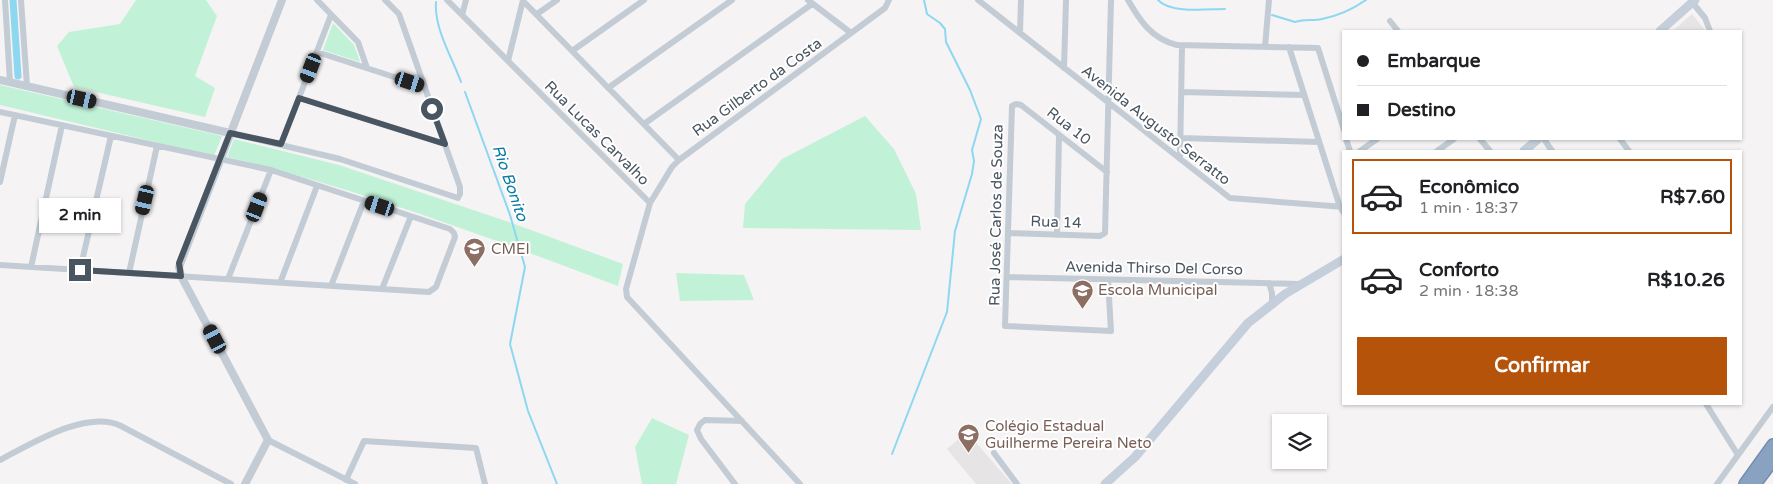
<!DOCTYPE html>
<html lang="pt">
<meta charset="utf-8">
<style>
body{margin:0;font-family:"Varela Round",sans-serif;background:#f2f2f2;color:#202124;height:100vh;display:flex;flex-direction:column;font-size:19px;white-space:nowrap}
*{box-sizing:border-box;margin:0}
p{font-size:16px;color:#757577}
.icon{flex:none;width:28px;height:28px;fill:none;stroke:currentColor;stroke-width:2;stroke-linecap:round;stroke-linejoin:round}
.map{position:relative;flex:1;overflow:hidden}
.panel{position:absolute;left:1342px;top:150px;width:400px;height:255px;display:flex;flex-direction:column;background:#fff;border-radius:0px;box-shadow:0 1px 4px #0004}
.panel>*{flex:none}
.banner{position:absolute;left:1342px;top:30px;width:400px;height:110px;border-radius:0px;box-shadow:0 1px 4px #0004;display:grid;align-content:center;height:110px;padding:0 15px;background:#fff}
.controls{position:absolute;left:1272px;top:414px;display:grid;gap:10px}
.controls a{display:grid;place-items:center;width:55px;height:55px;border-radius:0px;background:#fff;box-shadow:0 1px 4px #0004;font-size:25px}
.end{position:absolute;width:22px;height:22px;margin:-11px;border:6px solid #495561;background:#fff;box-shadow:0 0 0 2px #fff}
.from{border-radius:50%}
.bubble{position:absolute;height:35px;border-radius:0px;background:#fff;box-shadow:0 1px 4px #0004;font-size:16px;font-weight:700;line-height:35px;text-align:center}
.car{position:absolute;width:15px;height:30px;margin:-15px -8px;border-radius:6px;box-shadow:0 0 4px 1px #0007;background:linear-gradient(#222 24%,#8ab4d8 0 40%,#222 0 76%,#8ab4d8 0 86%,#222 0)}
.banner b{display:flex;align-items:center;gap:18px;height:48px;font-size:19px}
.banner b+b{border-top:1px solid #e0e0e0}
.banner i{width:12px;height:12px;background:#202124}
ul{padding:9px 0 0;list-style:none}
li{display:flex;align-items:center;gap:15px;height:75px;margin:0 10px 8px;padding:0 5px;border:2px solid transparent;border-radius:0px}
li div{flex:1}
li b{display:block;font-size:19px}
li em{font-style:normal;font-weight:700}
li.selected{border-color:#b45309}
li>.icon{width:45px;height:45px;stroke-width:1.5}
.button{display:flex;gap:10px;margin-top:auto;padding:10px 15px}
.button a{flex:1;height:58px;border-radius:0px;background:#b45309;color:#fff;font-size:20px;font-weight:700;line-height:58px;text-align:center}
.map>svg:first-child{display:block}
</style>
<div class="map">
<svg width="1773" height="484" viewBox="0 0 1773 484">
<rect width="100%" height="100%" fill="#f5f3f3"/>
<path fill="#e6e4e5" d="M1692 14 1706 31H1672L1675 29Z
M967 432 991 460 1012 484H976L947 449Z"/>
<path fill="#c1f2d7" d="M136 0H206L217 16 195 76 215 88 205 117 74 87 57 46 69 32 120 24Z
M333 23 354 45 360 62 323 50Z
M0 85 222 136 214 156 0 105Z
M865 116 894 149 916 194 921 230 743 228 745 204 782 159Z
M234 139 339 165 509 222 623 264 618 286C490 238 361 189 227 157Z
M676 273 744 275 754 300 680 301Z
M652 418 689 435 676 484H642L635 447Z"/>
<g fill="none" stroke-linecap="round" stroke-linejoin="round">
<path stroke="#8dd7f1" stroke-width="2" d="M1158 0C1171 14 1208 9 1225 9
M436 2C434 29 452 57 461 82
M1272 15 1295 22C1305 19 1313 21 1322 19 1338 16 1353 9 1366 0
M465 92 510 215 525 267 510 344 528 411 557 484
M892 454 947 312 955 231 972 174 974 161 972 150 981 119 970 90 946 42 945 29 940 23 927 14 924 0"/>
<path stroke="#8dd7f1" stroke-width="7" d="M13 0 18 76"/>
<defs>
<path id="motorway" d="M1745 484 1773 445
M1755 484 1773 460"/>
</defs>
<use href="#motorway" stroke="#748dae" stroke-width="14"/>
<path stroke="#c3ccd4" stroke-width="6" d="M5 0 10 82
M21 0 27 86
M317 0 358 42 367 68
M447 0 650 203 626 289 627 297 800 484
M808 0 851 33
M978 0 1230 198 1344 207
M1128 0C1140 21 1152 39 1177 45L1318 48 1344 130
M523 1 679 160
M1692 2 1705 18 1710 31
M537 14 557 0
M462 15 466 0
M1390 21 1398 31
M1020 33 1021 0
M1265 47 1269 0
M1289 47 1340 207 1344 213
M572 51 644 0
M317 52 425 87
M508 61 523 0
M1064 68 1066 0
M608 88 732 0
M1181 92 1304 95
M299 98 445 144
M0 112 271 170 450 229 454 233 455 237 436 287 429 292 0 265
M644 124 812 4
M230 133 340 159 458 198 460 194V187L399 14 385 0
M1180 138 1319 142
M1346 139 1350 151
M1480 139 1490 151
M1544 139 1552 151
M1620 139 1629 151
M281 144 331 15
M1360 151 1377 139
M1437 151 1454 139
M1180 159 1182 46
M1107 172 1021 105 1016 104 1012 106 1005 326 1111 331 1108 280
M0 182 15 115
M650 203 672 167 679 160 885 8 889 0
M1008 233 1100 236 1105 233 1111 0
M1057 235 1059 135
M31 267 62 125
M80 270 111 136
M129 273 157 146
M1007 277 1300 284
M228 279 271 170
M280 283 317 186
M1269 283 1272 293V304
M331 286 364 201
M382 289 411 216
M1706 404 1738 455
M268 440 355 484
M994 453 1017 484
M0 460C31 444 87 409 121 426L231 484
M346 480 364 441 476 448 485 484
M735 484 701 439 697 430 700 424 705 420 742 421
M1717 484 1773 407"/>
<path stroke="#c3ccd4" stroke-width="8" d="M0 80 230 133
M245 484 268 440 181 276 179 267 282 0"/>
<path stroke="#c5cfdb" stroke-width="9" d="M1660 31 1695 0
M1524 151 1538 139
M1105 484 1135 457 1248 323 1285 294 1344 259"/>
<use href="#motorway" stroke="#89a2c2" stroke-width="11"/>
</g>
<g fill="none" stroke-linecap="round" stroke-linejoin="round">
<path stroke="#495561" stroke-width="6" d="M80 270 181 276 179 263 230 133 281 144 299 98 445 144 432 109"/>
</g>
<defs>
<symbol id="school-pin" viewBox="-11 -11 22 30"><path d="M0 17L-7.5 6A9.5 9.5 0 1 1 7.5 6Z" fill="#8d6e63" stroke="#fff"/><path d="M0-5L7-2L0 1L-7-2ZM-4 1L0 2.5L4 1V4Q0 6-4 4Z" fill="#fff"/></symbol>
</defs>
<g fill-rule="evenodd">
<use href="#school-pin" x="462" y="236" width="25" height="34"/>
<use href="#school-pin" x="1070" y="278" width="25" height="34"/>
<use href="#school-pin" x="956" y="422" width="25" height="34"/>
</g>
<g text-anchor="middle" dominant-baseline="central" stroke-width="4" stroke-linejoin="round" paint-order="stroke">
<g font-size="15" fill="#495561" stroke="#fff">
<text transform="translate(757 87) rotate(-36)">Rua Gilberto da Costa</text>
<text transform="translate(1156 125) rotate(38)">Avenida Augusto Serratto</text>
<text transform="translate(1069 126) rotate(38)">Rua 10</text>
<text transform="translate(597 133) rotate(45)">Rua Lucas Carvalho</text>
<text transform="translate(996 215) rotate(-89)">Rua José Carlos de Souza</text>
<text transform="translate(1056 222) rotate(2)">Rua 14</text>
<text transform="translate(1154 268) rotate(1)">Avenida Thirso Del Corso</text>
</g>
<g font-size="15" fill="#785e54" stroke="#fff" text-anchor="start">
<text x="491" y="249">CMEI</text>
<text x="1098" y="290">Escola Municipal</text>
<text x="985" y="426">Colégio Estadual<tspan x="985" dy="17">Guilherme Pereira Neto</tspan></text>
</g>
<g font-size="16" font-style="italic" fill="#077da6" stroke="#fff">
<text transform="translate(510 183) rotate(71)">Rio Bonito</text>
</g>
</g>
</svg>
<div class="controls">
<a><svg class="icon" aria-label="layers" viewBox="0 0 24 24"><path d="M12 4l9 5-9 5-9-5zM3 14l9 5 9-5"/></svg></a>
</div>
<i class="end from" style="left:432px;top:109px"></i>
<i class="end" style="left:80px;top:270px"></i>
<div class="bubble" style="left:39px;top:198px;width:82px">2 min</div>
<i class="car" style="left:311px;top:68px;rotate:201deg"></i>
<i class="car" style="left:410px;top:82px;rotate:108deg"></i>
<i class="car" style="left:82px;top:99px;rotate:103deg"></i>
<i class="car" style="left:145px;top:200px;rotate:193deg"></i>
<i class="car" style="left:380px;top:206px;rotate:288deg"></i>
<i class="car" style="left:257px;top:207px;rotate:21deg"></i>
<i class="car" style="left:215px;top:339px;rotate:332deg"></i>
<div class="banner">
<b><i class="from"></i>Embarque</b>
<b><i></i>Destino</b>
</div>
<section class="panel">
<ul>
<li class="selected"><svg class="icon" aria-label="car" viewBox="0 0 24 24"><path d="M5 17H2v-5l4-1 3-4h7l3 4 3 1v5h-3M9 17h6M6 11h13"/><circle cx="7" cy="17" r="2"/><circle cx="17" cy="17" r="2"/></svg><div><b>Econômico</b><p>1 min · 18:37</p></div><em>R$7.60</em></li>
<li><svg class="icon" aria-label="car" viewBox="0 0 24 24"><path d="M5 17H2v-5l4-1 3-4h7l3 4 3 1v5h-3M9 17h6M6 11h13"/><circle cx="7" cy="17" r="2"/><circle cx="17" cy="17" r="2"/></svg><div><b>Conforto</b><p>2 min · 18:38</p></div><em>R$10.26</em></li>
</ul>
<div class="button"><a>Confirmar</a></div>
</section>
</div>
